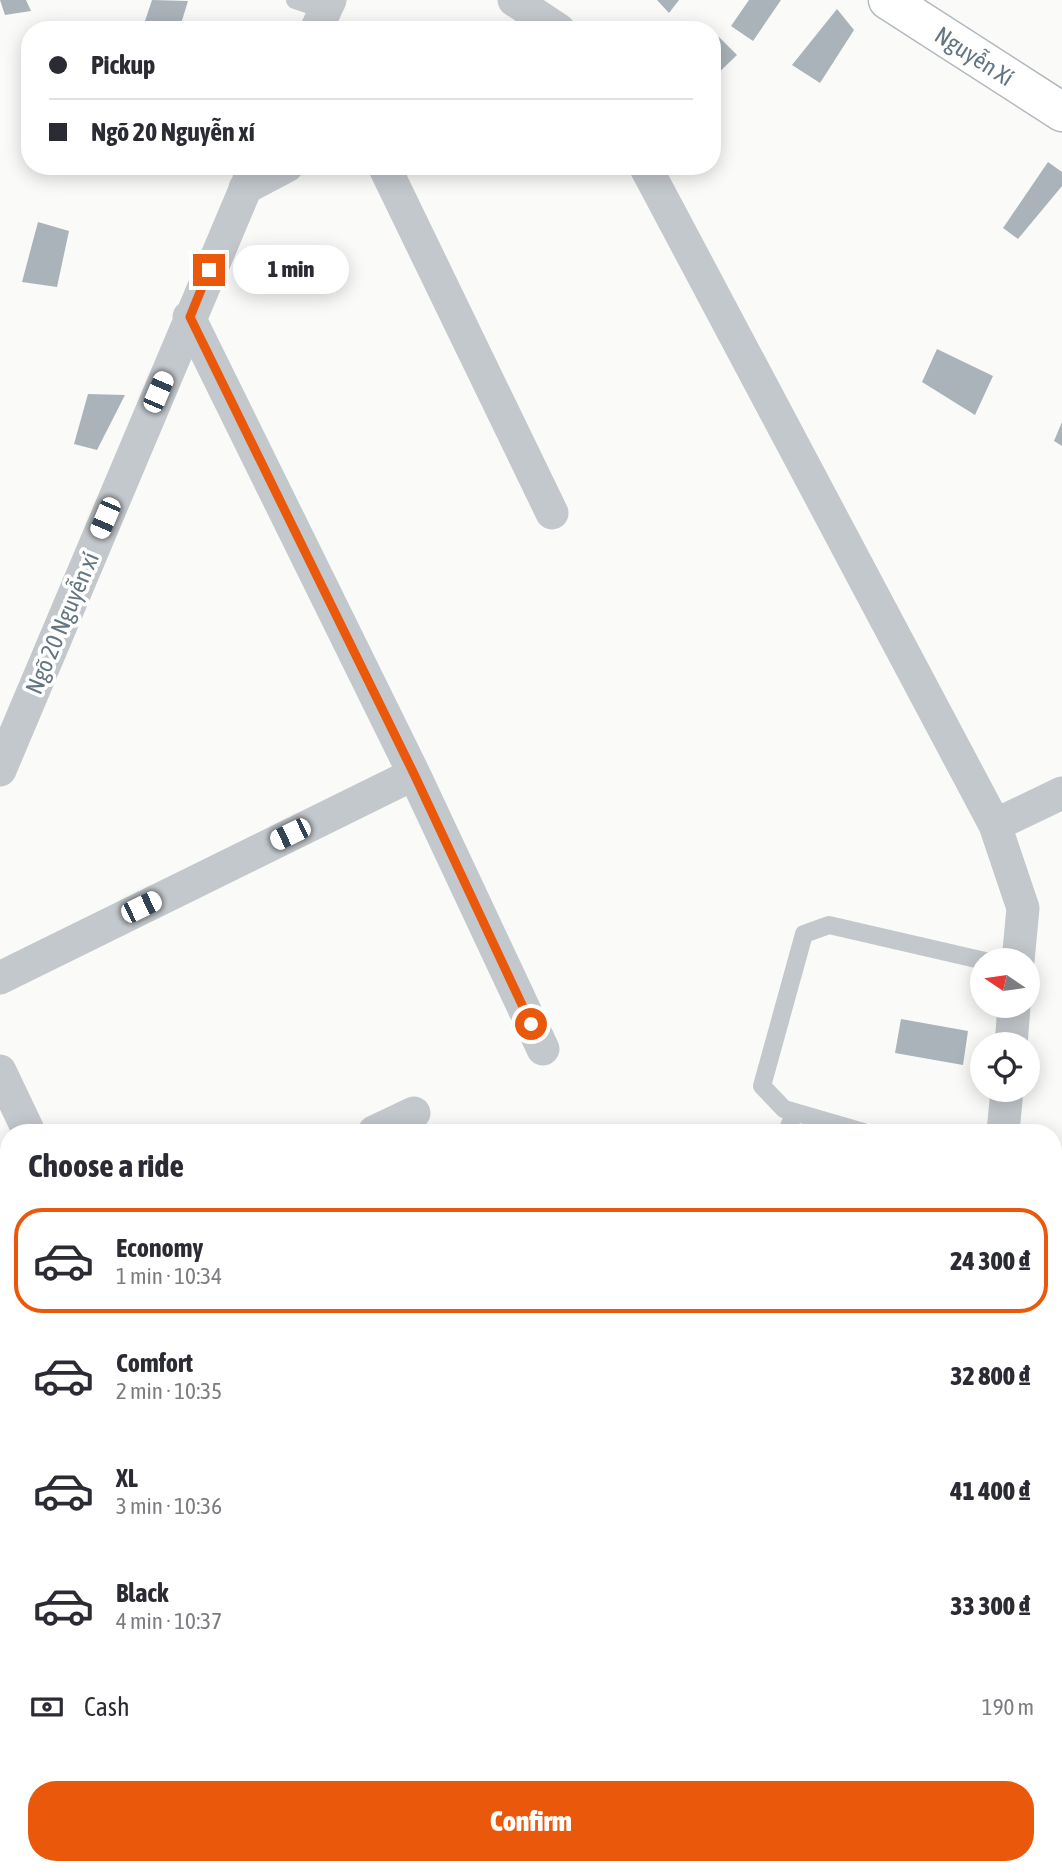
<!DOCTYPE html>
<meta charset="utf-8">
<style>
body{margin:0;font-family:"Asap Condensed",sans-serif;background:#f2f2f3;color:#2b2b33;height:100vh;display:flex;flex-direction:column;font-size:26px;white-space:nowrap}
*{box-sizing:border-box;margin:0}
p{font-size:23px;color:#7c7c81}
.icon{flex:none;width:38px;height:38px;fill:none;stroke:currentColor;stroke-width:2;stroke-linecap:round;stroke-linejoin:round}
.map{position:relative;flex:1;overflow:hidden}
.side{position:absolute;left:0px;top:1124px;width:1062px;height:751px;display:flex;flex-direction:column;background:#fff;border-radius:28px 28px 0 0;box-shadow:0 4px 18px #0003}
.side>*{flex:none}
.top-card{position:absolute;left:21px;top:21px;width:700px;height:154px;border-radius:28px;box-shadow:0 4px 18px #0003;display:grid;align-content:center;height:154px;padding:0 28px;background:#fff}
.needle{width:46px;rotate:283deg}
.tools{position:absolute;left:970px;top:948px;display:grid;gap:14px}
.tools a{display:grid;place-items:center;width:70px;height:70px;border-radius:50%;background:#fff;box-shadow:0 4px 18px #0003;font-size:35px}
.end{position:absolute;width:32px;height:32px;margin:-16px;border:9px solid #ea580c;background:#fff;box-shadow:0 0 0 4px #fff}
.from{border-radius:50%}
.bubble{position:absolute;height:49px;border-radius:24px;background:#fff;box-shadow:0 4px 18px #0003;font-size:23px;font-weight:800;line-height:49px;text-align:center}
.car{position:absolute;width:21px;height:42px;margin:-21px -10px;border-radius:9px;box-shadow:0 0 5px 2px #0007;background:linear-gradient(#fff 24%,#345 0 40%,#fff 0 76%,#345 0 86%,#fff 0)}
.top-card b{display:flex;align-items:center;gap:24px;height:66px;font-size:26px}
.top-card b+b{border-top:2px solid #e1e1e2}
.top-card i{width:18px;height:18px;background:#2b2b33}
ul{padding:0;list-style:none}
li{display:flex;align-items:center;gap:21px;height:105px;margin:0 14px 10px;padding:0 14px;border:4px solid transparent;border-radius:28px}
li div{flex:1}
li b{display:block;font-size:26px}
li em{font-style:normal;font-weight:800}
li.active{border-color:#ea580c}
li>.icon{width:63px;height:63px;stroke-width:1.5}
h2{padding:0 28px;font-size:32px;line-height:84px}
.pay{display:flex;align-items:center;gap:18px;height:77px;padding:0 28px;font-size:26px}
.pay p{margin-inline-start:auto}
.primary-button{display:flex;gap:14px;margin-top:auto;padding:14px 28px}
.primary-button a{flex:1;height:80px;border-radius:28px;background:#ea580c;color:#fff;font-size:28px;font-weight:800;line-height:80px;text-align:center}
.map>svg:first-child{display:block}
</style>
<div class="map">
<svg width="1062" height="1874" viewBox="0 0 1062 1874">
<rect width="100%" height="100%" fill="#fafaf8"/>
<path fill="#aab3b9" d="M0 0H26L31 11 5 15Z
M152 0 188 1 179 30H142Z
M657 0H679L669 13Z
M749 0H781L753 41 731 26Z
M837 9 854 30 820 83 792 65Z
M719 37 737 55 712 79V44Z
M1048 162 1062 172V186L1018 239 1003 228Z
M38 222 69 231 57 287 22 282Z
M937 349 993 376 975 415 922 382Z
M88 394 125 395 97 450 74 444Z
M1062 422V446L1054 441Z
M901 1019 968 1031 963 1065 895 1053Z
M173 1866H228L227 1874H173Z
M472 1866H525V1869L495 1874H473Z"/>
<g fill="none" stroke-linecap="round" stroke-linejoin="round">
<defs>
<g id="secondary">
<path id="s1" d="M888 0 1062 112"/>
</g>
</defs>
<use href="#secondary" stroke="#b3babf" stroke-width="41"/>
<path stroke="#c3c8cc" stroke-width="18" d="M295 0 325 10
M787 1132 794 1113
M863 1132 784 1109 762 1086 804 934 829 925 985 961
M625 1874 792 1870 827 1874
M893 1874 919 1866"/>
<path stroke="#c3c8cc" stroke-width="33" d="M514 0 559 30
M316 30 330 0
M384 166 552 513
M645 166 995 825 1023 908 1018 961
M245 188 287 166
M189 317 414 774 543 1049
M0 770 255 166
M995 825 1062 793
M0 978 414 774
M1011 1045 1014 1006
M0 1071 29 1132
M374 1132 414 1113
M1003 1132 1007 1090
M0 1318 9 1314
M1054 1497H1062
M0 1629 9 1630
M1054 1817 1062 1814
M246 1874 247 1866
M938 1874 939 1866"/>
<use href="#secondary" stroke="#fff" stroke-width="38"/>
</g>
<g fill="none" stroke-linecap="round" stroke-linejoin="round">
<path stroke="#ea580c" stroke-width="9" d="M209 270 190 317 414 774 531 1024"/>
</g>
<g text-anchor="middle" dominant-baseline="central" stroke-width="7" stroke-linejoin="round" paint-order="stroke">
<g font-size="24" fill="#657683" stroke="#fff">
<text stroke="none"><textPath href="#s1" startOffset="103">Nguyễn Xí</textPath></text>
<text transform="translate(62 623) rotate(-67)">Ngõ 20 Nguyễn xí</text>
</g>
</g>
</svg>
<div class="tools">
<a><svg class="needle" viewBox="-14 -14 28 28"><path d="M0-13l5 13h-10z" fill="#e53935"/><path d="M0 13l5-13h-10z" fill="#7c7c81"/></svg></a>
<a><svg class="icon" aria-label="locate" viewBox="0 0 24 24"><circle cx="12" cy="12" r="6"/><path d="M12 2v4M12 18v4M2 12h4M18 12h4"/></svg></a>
</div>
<i class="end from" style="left:531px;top:1024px"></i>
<i class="end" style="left:209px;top:270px"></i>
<div class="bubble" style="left:233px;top:245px;width:116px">1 min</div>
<i class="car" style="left:158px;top:392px;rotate:23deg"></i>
<i class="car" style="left:105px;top:518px;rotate:203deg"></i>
<i class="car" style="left:290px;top:834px;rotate:244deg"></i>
<i class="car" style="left:141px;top:907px;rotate:64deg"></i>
<div class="top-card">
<b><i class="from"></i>Pickup</b>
<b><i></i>Ngõ 20 Nguyễn xí</b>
</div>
<section class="side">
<h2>Choose a ride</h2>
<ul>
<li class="active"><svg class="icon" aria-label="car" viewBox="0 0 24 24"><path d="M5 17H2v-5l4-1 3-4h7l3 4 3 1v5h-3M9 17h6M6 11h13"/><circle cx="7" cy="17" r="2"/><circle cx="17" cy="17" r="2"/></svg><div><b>Economy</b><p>1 min · 10:34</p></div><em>24 300 ₫</em></li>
<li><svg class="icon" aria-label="car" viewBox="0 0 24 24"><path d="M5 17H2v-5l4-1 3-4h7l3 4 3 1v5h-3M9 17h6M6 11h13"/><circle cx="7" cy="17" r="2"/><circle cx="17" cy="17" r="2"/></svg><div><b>Comfort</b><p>2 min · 10:35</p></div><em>32 800 ₫</em></li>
<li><svg class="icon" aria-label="car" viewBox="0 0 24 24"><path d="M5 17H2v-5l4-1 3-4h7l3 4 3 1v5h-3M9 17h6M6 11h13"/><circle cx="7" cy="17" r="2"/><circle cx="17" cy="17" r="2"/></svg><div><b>XL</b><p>3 min · 10:36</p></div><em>41 400 ₫</em></li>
<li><svg class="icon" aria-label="car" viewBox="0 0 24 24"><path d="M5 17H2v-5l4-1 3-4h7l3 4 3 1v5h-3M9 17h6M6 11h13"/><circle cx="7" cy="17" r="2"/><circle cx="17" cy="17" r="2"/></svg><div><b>Black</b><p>4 min · 10:37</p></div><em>33 300 ₫</em></li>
</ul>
<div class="pay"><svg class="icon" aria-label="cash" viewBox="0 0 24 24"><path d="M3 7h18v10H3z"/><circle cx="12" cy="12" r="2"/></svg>Cash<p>190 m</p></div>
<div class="primary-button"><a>Confirm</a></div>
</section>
</div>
